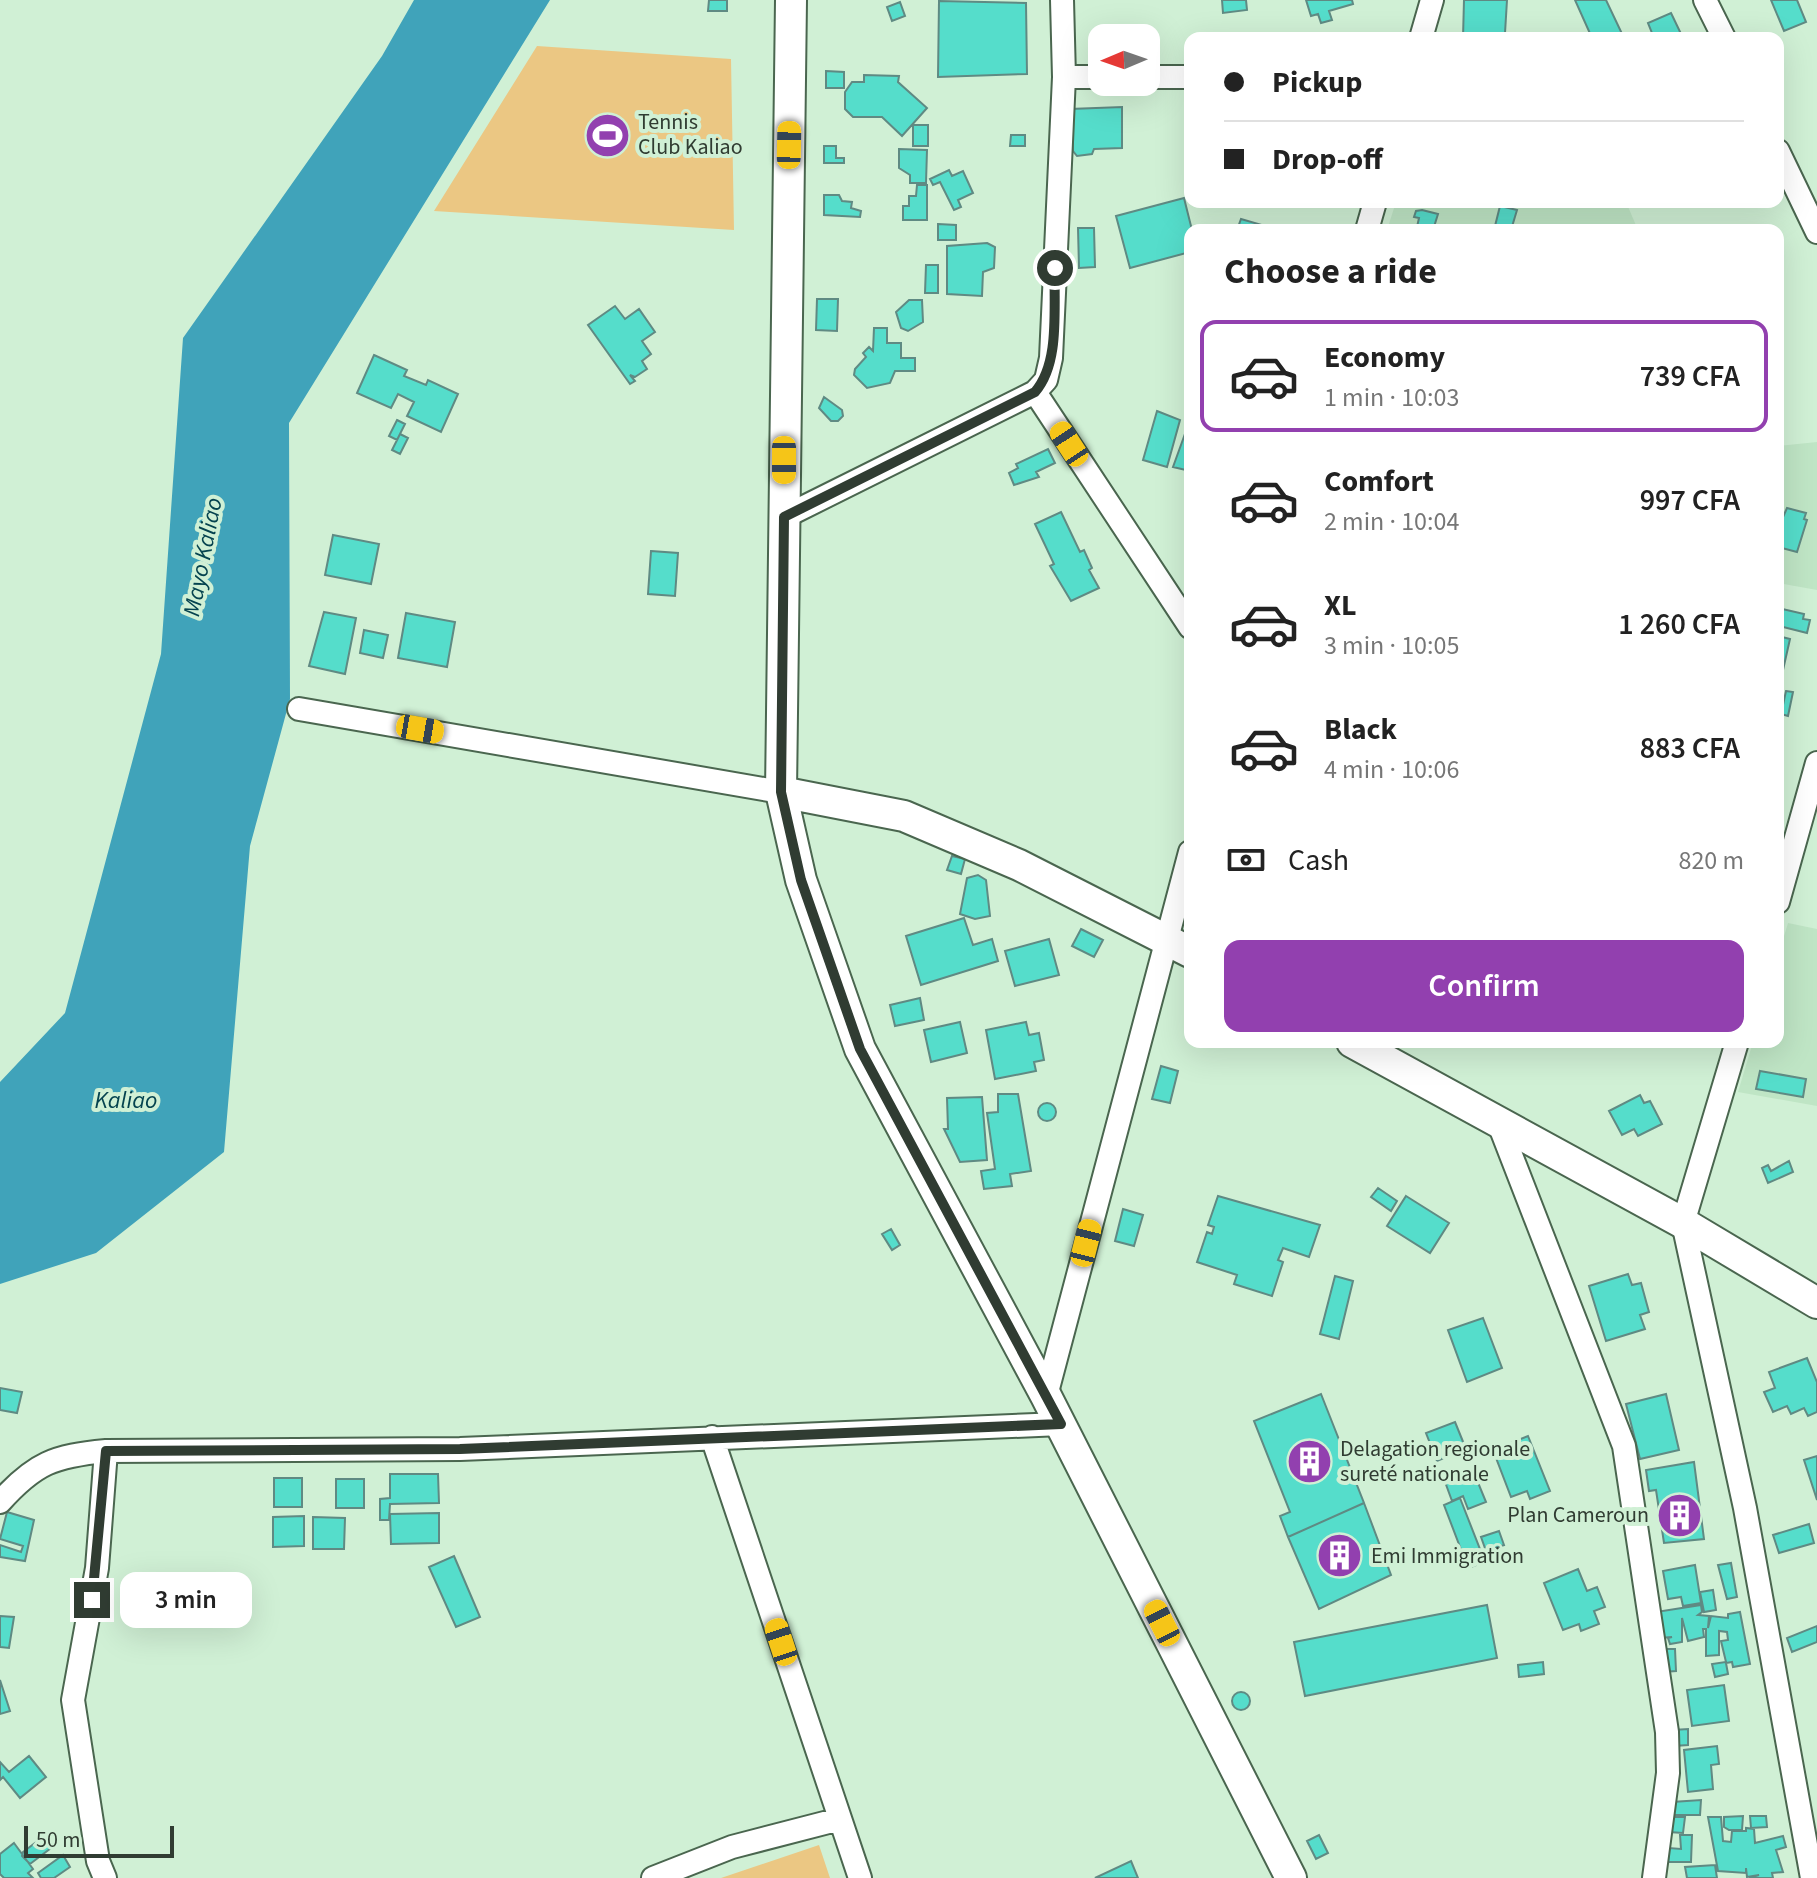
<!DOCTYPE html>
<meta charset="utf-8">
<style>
body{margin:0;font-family:"Source Sans 3",sans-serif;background:#f6f6f6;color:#222;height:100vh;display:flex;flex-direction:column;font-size:30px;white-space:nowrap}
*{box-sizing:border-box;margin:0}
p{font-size:26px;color:#767676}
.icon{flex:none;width:44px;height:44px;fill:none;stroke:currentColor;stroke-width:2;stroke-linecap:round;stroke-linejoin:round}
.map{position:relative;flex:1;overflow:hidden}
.drawer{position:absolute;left:1184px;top:224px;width:600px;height:824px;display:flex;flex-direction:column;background:#fff;border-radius:16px;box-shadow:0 8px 32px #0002}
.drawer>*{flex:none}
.guide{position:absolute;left:1184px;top:32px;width:600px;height:176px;border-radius:16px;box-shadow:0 8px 32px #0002;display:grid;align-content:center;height:176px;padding:0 40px;background:#fff}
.needle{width:52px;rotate:268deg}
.tools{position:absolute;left:1088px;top:24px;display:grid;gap:16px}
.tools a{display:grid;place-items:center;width:72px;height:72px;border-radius:16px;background:#fff;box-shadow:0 8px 32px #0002;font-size:40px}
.scale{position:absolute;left:24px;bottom:20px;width:150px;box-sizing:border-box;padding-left:8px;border:4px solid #303c32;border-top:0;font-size:22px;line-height:28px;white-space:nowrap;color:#303c32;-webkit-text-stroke:6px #d0f0d5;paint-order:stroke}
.end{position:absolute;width:36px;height:36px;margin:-18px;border:10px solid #303c32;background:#fff;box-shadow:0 0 0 4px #fff}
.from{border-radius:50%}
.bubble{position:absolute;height:56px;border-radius:16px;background:#fff;box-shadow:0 8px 32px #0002;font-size:26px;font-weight:600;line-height:56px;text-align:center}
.car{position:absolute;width:24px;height:48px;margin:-24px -12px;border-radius:10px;box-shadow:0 0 6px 2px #0007;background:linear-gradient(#f5c518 24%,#345 0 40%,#f5c518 0 76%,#345 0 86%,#f5c518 0)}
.guide b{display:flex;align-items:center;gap:28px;height:76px;font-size:30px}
.guide b+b{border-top:2px solid #e0e0e0}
.guide i{width:20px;height:20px;background:#222}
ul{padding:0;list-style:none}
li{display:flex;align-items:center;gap:24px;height:112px;margin:0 16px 12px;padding:0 24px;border:4px solid transparent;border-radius:16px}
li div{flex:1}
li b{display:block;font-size:30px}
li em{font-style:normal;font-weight:600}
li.current{border-color:#9240af}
li>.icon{width:72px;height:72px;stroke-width:1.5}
h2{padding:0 40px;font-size:36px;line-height:96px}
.pay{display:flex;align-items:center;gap:20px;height:88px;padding:0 40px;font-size:30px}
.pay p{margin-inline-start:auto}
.cta{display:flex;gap:16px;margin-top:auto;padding:16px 40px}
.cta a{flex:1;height:92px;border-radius:16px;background:#9240af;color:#fff;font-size:32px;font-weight:600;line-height:92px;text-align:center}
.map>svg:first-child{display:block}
</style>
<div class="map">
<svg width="1817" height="1878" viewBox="0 0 1817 1878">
<rect width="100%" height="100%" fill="#d0f0d5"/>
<path fill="#bfe5c5" d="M1396 202H1626L1638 230H1387Z
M1817 442V590L1778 583V446Z
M1788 923 1817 929V1106L1738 1092 1753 1042H1778V956Z"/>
<path fill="#ebc783" d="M537 46 731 59 734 230 434 211Z
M819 1845 830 1878H721Z"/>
<path fill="#40a3ba" d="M414 0H550L289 423 290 699 250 846 224 1152 96 1253 0 1284V1082L65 1013 161 654 183 338 382 56Z"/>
<path fill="#55ddcb" stroke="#5f8a83" stroke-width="2" d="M709 0H727V11H708Z
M1222 0H1246L1247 10 1223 13Z
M1306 0H1352L1353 4 1329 11 1332 20 1321 23 1318 14 1311 16Z
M1464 0H1507L1505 33H1500V38H1463Z
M1575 0H1606L1624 38H1592Z
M1771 0H1797L1806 22 1784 31Z
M939 1 1026 3 1027 74 938 77Z
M900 2 905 16 892 21 887 7Z
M1671 13 1683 38H1654L1648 23Z
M826 71 844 72V88H826Z
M864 75 899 76 898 82 927 108 902 136 882 117H853L845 109V92L852 82H864Z
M1122 107V148L1094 149 1092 154 1077 156 1073 151 1070 109Z
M913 125H928V146H913Z
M1011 135H1025V146H1010Z
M824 146H836V158H844V163H824Z
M899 149 927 150 926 183H910V175L899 168Z
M949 170 952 176 963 171 973 193 958 200 961 207 954 210 940 182 933 185 930 179Z
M917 185H927V220H903V206H909V196H916Z
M824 195H839L842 201 852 202 851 208 861 211 860 217 824 215Z
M1184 198 1192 230 1190 252 1130 268 1116 216Z
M1500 206 1517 210 1511 230H1494Z
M1422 210 1438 214 1433 230 1417 227 1419 218 1414 217 1416 211Z
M1241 219 1279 230H1237Z
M938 224 956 225V240H938Z
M1078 228H1094L1095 267 1079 268Z
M987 243 995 247 994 268 983 272 982 296 947 294V246Z
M926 265H938V293H925Z
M817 299H838L837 331 816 330Z
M909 300H922L923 322 908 331 901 328 896 312Z
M615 306 625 319 639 309 655 332 642 341 651 354 642 361 647 369 635 377 630 375 635 381 630 384 588 325Z
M874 328H887V343H901V358H915V371H895L890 383 867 388 854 375 855 369 866 357 863 353 869 347 873 351Z
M374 355 407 370 404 376 426 385 428 380 458 394 441 432 407 416 414 402 398 394 391 408 357 393Z
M824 397 842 410 843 416 838 421H831L819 408Z
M1157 411 1180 420 1167 467 1143 460Z
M397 420 405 424 397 440 389 436Z
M1190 420V471L1173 467Z
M400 434 408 438 400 454 392 450Z
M1048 449 1055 463 1036 472 1039 477 1014 485 1009 473 1018 468 1016 464Z
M1787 508 1806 513 1804 519 1807 520 1797 552 1778 547V516L1783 517Z
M1061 512 1080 552 1084 550 1092 568 1089 570 1099 588 1071 601 1050 566 1054 564 1035 524Z
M333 535 379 544 371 584 325 575Z
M651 551 678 553 675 596 648 594Z
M1778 608 1804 614 1803 619 1810 620 1807 633 1779 626Z
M324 612 356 618 345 674 309 666Z
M406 613 455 622 447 667 398 658Z
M364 630 388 635 383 658 360 653Z
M1778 636 1790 639 1783 670 1778 669Z
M1786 691 1793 692 1788 716 1781 714Z
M952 856 965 859 961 874 947 870Z
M978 875 986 880 990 916 975 919 960 914 967 878Z
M964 918 973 945 992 939 998 961 921 985 906 936Z
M1081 929 1103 940 1094 957 1072 946Z
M1049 939 1059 975 1015 986 1005 951Z
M920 998 924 1020 895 1026 890 1005Z
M960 1022 967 1053 931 1062 924 1030Z
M1026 1022 1029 1035 1039 1033 1044 1060 1034 1062 1036 1071 995 1079 986 1030Z
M1161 1066 1178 1071 1170 1103 1152 1099Z
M1760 1071 1806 1079 1803 1097 1756 1089Z
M998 1094H1018L1031 1171 1010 1174 1012 1186 984 1189 981 1171 995 1169 987 1113 998 1112Z
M1640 1095 1644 1103 1650 1101 1662 1124 1638 1136 1634 1129 1622 1135 1609 1111Z
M982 1097 987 1160 960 1162 944 1129H948L947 1098Z
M1038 1112a9 9 0 1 1 18 0a9 9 0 1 1-18 0Z
M1789 1161 1793 1172 1768 1183 1762 1168 1768 1165 1771 1171Z
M1378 1188 1397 1201 1391 1211 1371 1197Z
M1218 1196 1320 1225 1309 1257 1283 1248 1278 1260 1283 1262 1272 1296 1234 1284 1237 1275 1197 1262 1207 1232 1212 1234 1214 1227 1208 1225Z
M1406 1196 1449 1223 1430 1253 1387 1226Z
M1123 1209 1143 1215 1134 1246 1115 1241Z
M891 1229 900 1245 892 1250 882 1234Z
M1628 1274 1632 1285 1641 1283 1649 1312 1640 1315 1645 1329 1606 1341 1589 1286Z
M1335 1276 1353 1281 1339 1339 1320 1334Z
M1483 1318 1502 1368 1467 1382 1448 1330Z
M1807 1358 1817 1382V1412L1808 1416 1804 1408 1791 1414 1787 1406 1773 1412 1764 1392 1775 1388 1769 1372Z
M0 1388 22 1392 17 1413 0 1410Z
M1321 1394 1364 1503 1288 1537 1280 1516 1290 1512 1254 1421Z
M1666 1394 1679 1450 1640 1459 1626 1404Z
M1455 1422 1466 1449 1437 1461 1426 1433Z
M1528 1436 1550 1491 1530 1499 1527 1491 1511 1497 1493 1450Z
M1817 1456V1500L1804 1460Z
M1694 1462 1704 1539 1664 1543 1656 1490 1649 1491 1646 1470Z
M1472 1468 1486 1502 1468 1509 1463 1496 1452 1501 1444 1479Z
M390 1474H438L439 1503 390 1504 389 1520H380V1499L390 1498Z
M274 1478H302V1507H274Z
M336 1479H364V1508H336Z
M1460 1498 1485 1562 1468 1568 1444 1505Z
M1364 1503 1391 1575 1319 1609 1288 1537Z
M7 1512 34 1520 25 1561 0 1557V1545L21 1552 23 1546 0 1539Z
M439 1513V1543L391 1544 390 1514Z
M304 1516V1546L273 1547V1517Z
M313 1517 345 1518 344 1549H313Z
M1809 1524 1814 1543 1779 1553 1773 1535Z
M1499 1531 1504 1545 1486 1551 1481 1537Z
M454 1556 480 1617 456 1627 429 1567Z
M1731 1563 1737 1597 1727 1599 1718 1565Z
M1695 1565 1701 1603 1683 1606 1681 1597 1668 1599 1663 1571Z
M1578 1569 1587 1591 1597 1587 1605 1607 1594 1611 1599 1624 1581 1631 1579 1624 1563 1630 1544 1583Z
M1713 1590 1716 1610 1704 1612 1700 1592Z
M1487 1605 1497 1658 1305 1696 1294 1642Z
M1701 1605 1702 1612 1698 1615 1709 1616 1708 1628 1711 1616 1728 1618V1614L1740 1612 1750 1664 1733 1667 1732 1662 1726 1663 1728 1674 1715 1677 1712 1664 1726 1662 1721 1641 1728 1640 1727 1632 1719 1631V1655L1706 1656V1629H1703L1704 1637 1688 1641 1682 1618V1642L1670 1644 1668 1638 1672 1637 1659 1638 1656 1612Z
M0 1616 14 1617 9 1648 0 1647Z
M1817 1626V1642L1792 1652 1787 1638Z
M1661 1649H1675L1676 1671 1663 1672Z
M1543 1662 1544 1674 1519 1677 1518 1665Z
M0 1680 10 1711 0 1714Z
M1724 1685 1729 1721 1692 1726 1687 1690Z
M1232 1701a9 9 0 1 1 18 0a9 9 0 1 1-18 0Z
M1688 1729V1745L1674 1746 1673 1730Z
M1717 1746 1719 1764 1711 1765 1713 1789 1688 1792 1684 1750Z
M29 1756 46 1777 20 1798 3 1777 0 1780V1762L9 1772Z
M1701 1800 1700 1815H1671L1672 1802Z
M1743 1816 1742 1830H1729L1724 1827V1817Z
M1750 1816H1766L1767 1827 1751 1828Z
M1670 1817H1685L1683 1833 1669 1832Z
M1708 1817H1721L1723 1841 1731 1842 1732 1831H1746V1828L1754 1829 1755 1843 1783 1836 1786 1847 1776 1850 1783 1872 1772 1873 1773 1878H1749L1759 1875 1747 1877 1746 1868V1873L1718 1871Z
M47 1834 55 1845 30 1864 22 1856 23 1852Z
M1319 1835 1328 1853 1316 1859 1307 1841Z
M1680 1835H1692L1691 1862H1668L1669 1848 1681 1849Z
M14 1843 33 1869 28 1873 33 1878H4L0 1874V1854Z
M63 1855 70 1867 54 1878H41L38 1873Z
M1131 1861 1138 1878H1095Z
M1715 1865 1717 1878H1687L1685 1867Z"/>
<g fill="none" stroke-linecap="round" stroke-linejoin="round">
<defs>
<path id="street" d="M1705 0 1724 38
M1421 38 1432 0
M1064 77H1102
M1146 77H1190
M1778 151 1817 232
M1367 230 1375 202
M1035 392 1190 627
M784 517 1035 392 1046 380 1051 358 1064 77 1062 0
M299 709 781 792
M1778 902 1817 763
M1737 1042 1683 1223 1745 1508 1812 1878
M1499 1124 1624 1446 1667 1732 1668 1773 1654 1878
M1046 1396 1190 852
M712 1437 860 1878
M0 1502C35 1463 54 1456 106 1451L460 1449 1061 1424
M105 1878 98 1861 73 1700 97 1568 106 1451
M653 1878 732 1847 840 1819"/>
<path id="secondary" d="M791 0 781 792 801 880 860 1049 1046 1396 1291 1878
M781 792 904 816 1019 865 1190 952
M1352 1042 1683 1223 1817 1303"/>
</defs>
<use href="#street" stroke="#4a664f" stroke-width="26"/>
<use href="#secondary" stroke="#4a664f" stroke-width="34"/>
<use href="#street" stroke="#fff" stroke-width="22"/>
<use href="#secondary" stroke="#fff" stroke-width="30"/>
</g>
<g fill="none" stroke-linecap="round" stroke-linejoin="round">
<path stroke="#303c32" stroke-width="10" d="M92 1600 106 1451 460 1449 1061 1424 860 1049 801 880 781 792 784 517 1035 392C1061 362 1053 306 1055 268"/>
</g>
<defs>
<symbol id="stadium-disc" viewBox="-11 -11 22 22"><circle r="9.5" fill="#9240af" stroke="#d0f0d5"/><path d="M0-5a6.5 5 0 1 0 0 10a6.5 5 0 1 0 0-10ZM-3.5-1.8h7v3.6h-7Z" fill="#fff"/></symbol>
<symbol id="building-disc" viewBox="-11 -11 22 22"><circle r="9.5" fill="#9240af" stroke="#d0f0d5"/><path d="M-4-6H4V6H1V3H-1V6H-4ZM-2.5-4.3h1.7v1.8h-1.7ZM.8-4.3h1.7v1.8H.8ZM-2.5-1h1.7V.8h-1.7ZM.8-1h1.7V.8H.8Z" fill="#fff"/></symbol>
</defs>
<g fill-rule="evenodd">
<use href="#stadium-disc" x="582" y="110" width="51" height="51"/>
<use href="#building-disc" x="1284" y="1436" width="51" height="51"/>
<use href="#building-disc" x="1654" y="1490" width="51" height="51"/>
<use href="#building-disc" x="1314" y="1530" width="51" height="51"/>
</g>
<g text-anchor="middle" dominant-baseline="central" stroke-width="8" stroke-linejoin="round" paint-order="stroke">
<g font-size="22" fill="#303c32" stroke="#d0f0d5" text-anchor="start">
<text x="638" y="122">Tennis<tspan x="638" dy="25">Club Kaliao</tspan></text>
<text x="1340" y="1449">Delagation regionale<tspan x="1340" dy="25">sureté nationale</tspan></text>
<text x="1649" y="1515" text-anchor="end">Plan Cameroun</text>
<text x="1371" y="1556">Emi Immigration</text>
</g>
<g font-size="24" font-style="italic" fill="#05434f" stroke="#d0f0d5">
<text transform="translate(203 557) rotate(-79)">Mayo Kaliao</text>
<text x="126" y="1100">Kaliao</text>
</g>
</g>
</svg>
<div class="tools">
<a><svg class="needle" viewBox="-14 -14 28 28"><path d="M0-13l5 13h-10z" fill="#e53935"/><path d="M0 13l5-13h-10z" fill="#767676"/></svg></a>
</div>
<div class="scale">50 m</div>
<i class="end from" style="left:1055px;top:268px"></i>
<i class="end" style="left:92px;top:1600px"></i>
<div class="bubble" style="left:120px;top:1572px;width:132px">3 min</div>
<i class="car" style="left:789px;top:145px;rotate:1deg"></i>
<i class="car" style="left:1069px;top:444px;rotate:327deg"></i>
<i class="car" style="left:784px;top:460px;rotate:180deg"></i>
<i class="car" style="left:420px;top:729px;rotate:100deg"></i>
<i class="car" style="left:1086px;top:1243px;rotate:14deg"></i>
<i class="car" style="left:1162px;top:1623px;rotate:333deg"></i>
<i class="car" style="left:781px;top:1642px;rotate:342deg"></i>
<div class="guide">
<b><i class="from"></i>Pickup</b>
<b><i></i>Drop-off</b>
</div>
<section class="drawer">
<h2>Choose a ride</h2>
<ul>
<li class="current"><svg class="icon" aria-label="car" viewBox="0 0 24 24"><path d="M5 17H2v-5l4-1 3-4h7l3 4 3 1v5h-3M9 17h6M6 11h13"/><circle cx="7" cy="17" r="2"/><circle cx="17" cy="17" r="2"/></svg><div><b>Economy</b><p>1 min · 10:03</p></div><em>739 CFA</em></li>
<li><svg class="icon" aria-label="car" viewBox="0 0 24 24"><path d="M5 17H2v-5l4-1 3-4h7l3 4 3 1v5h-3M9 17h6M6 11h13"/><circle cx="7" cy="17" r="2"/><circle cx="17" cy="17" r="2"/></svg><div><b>Comfort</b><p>2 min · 10:04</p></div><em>997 CFA</em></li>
<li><svg class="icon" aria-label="car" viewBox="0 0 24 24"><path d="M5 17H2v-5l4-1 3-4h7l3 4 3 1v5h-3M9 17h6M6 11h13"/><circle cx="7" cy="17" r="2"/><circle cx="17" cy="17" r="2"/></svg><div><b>XL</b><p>3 min · 10:05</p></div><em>1 260 CFA</em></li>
<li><svg class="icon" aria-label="car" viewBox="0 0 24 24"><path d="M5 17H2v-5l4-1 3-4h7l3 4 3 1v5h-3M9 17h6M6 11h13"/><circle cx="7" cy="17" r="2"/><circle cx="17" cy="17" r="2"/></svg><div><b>Black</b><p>4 min · 10:06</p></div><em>883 CFA</em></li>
</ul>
<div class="pay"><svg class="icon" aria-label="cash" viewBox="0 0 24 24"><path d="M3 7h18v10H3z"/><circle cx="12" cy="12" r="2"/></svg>Cash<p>820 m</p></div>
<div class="cta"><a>Confirm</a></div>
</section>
</div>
